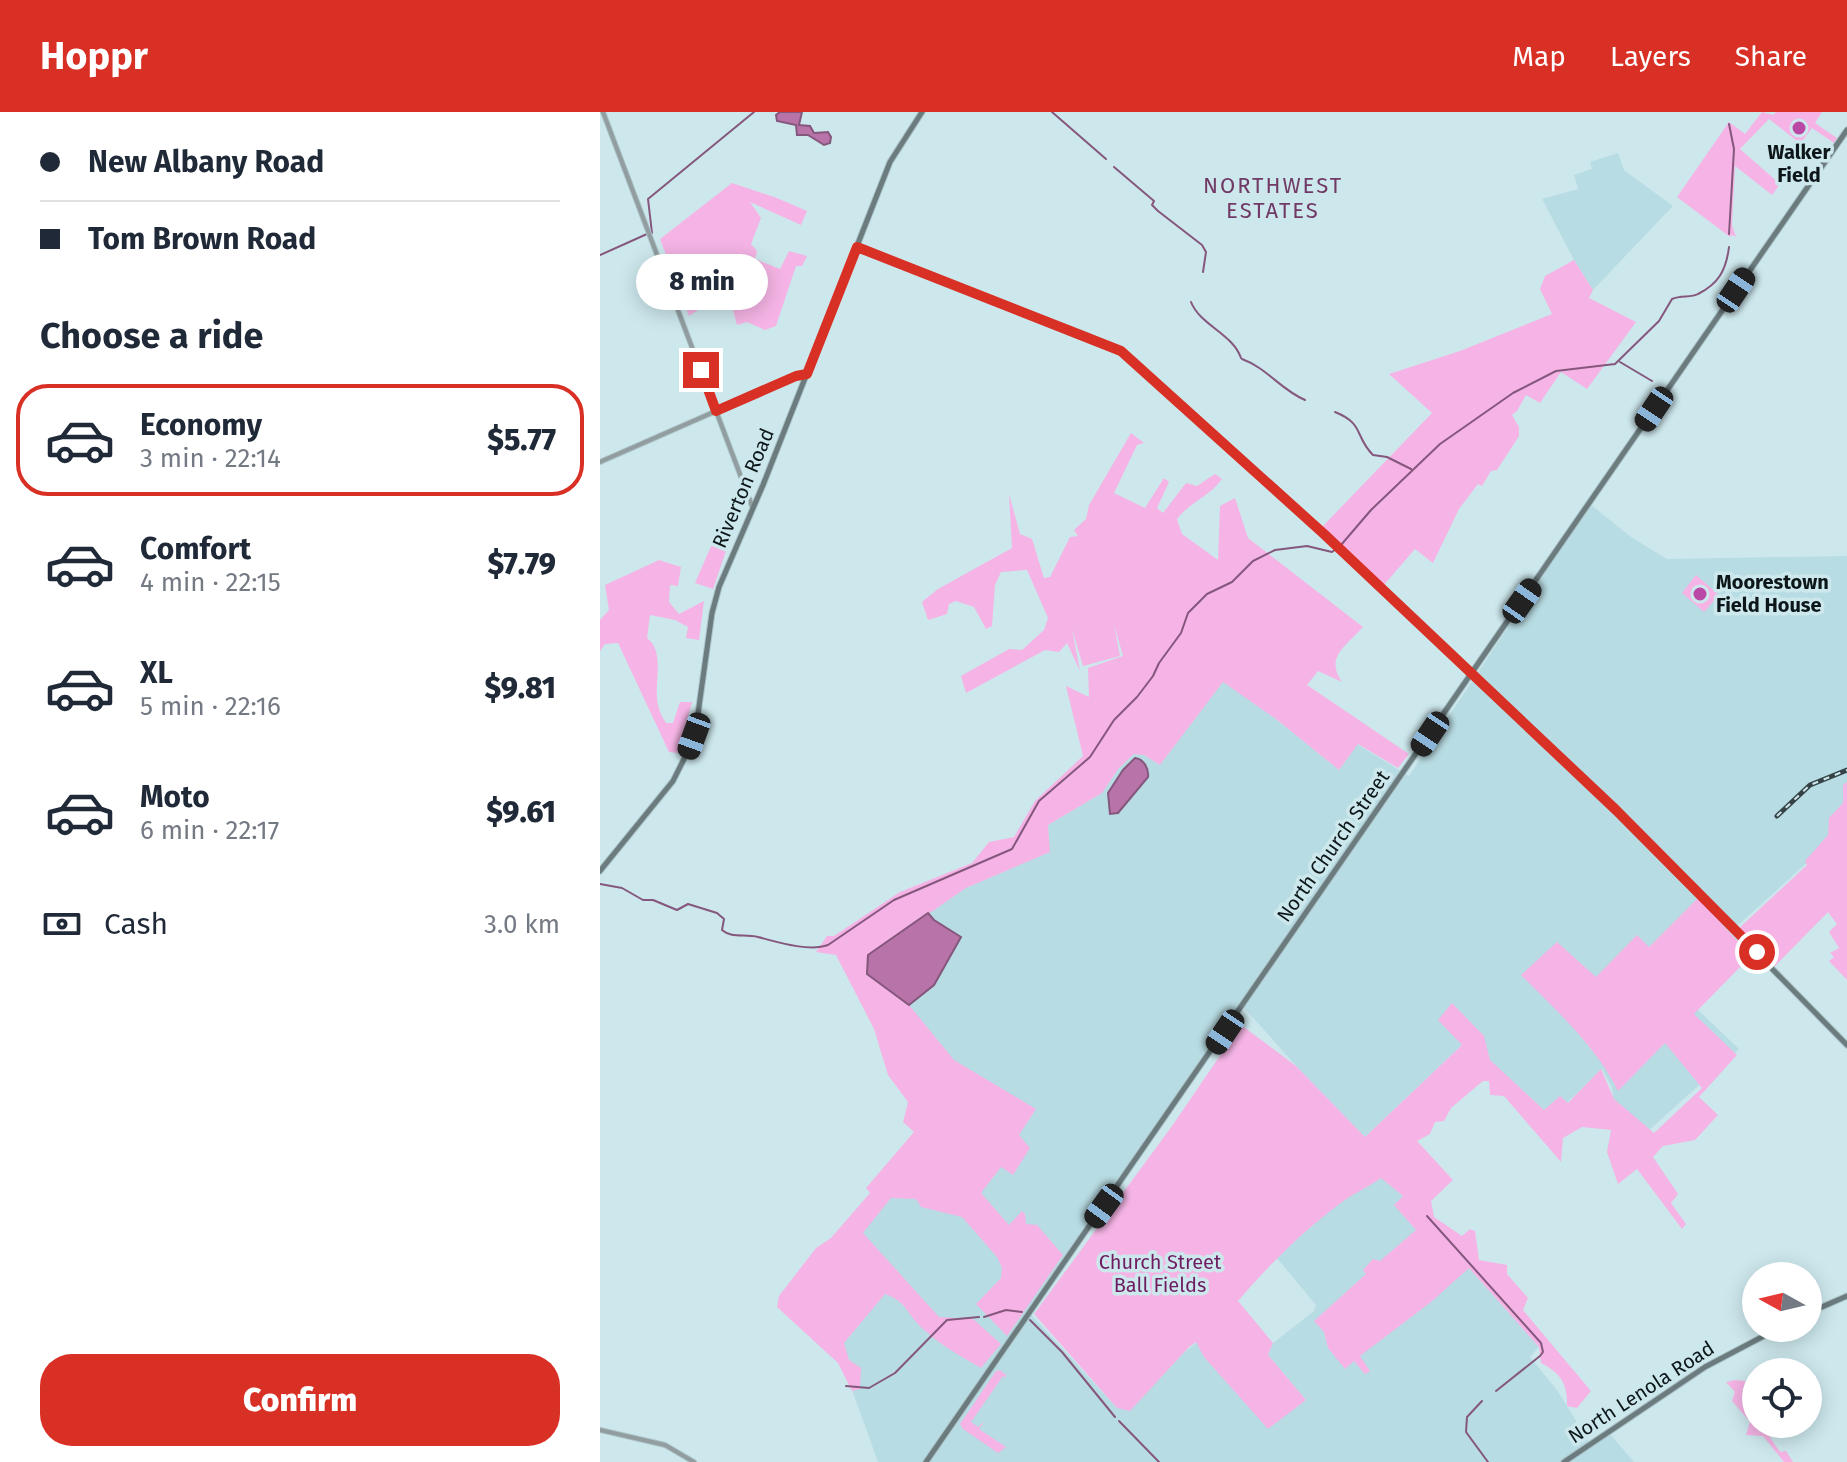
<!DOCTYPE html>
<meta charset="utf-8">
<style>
body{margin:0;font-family:"Fira Sans",sans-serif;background:#f2f2f3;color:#1f2937;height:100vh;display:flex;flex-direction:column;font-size:30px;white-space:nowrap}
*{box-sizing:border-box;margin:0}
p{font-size:26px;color:#747a83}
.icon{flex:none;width:44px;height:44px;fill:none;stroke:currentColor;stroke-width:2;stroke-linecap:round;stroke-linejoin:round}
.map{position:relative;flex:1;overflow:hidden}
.panel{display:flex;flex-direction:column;background:#fff;width:600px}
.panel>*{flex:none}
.top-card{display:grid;align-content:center;height:176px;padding:0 40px;background:#fff}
.needle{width:52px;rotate:278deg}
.tools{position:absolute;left:1142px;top:1150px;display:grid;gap:16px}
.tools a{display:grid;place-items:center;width:80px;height:80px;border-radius:50%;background:#fff;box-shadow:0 4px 20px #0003;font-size:40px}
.end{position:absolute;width:36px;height:36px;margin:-18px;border:10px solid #d93025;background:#fff;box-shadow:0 0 0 4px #fff}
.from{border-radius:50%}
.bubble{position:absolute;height:56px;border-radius:28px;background:#fff;box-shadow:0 4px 20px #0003;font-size:26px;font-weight:800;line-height:56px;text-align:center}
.car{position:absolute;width:24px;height:48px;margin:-24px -12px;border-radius:10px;box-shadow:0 0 6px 2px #0007;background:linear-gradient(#222 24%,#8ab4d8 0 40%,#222 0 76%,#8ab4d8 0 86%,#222 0)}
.top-card b{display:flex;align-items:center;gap:28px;height:76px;font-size:30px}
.top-card b+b{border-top:2px solid #e0e1e3}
.top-card i{width:20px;height:20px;background:#1f2937}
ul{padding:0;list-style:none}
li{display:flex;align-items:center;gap:24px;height:112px;margin:0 16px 12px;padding:0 24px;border:4px solid transparent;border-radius:32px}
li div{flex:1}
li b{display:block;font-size:30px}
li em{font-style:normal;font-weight:800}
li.active{border-color:#d93025}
li>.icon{width:72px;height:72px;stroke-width:1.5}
h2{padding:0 40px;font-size:36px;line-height:96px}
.pay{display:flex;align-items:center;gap:20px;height:88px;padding:0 40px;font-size:30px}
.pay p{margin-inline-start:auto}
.primary-button{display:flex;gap:16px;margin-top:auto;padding:16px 40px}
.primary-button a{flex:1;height:92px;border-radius:32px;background:#d93025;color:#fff;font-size:32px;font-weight:800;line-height:92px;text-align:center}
header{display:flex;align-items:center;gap:48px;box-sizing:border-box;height:112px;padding:0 40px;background:#d93025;color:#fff}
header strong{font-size:38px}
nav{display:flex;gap:44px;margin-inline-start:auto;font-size:28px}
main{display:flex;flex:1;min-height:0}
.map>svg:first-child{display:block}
</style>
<header>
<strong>Hoppr</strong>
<nav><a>Map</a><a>Layers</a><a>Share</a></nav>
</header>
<main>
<section class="panel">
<div class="top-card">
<b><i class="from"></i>New Albany Road</b>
<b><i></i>Tom Brown Road</b>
</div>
<h2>Choose a ride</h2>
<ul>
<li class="active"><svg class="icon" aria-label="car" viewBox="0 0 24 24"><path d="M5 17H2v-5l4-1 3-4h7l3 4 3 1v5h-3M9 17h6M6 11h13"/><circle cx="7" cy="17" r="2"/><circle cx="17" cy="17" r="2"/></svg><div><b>Economy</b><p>3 min · 22:14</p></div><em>$5.77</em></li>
<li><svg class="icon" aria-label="car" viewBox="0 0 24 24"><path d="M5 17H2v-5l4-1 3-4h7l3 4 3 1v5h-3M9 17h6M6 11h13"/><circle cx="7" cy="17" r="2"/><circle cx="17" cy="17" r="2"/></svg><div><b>Comfort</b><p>4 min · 22:15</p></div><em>$7.79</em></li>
<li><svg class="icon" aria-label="car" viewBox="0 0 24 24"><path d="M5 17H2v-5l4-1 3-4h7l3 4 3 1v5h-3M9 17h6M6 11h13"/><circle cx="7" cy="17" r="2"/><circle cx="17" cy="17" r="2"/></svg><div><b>XL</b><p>5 min · 22:16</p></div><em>$9.81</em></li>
<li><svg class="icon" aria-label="car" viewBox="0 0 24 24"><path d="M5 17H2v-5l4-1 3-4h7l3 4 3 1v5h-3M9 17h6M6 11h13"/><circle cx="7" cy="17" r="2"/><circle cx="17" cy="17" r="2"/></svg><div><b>Moto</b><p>6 min · 22:17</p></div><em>$9.61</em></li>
</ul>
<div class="pay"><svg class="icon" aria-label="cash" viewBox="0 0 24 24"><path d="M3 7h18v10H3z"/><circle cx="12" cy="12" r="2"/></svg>Cash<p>3.0 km</p></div>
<div class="primary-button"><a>Confirm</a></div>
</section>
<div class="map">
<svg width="1247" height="1350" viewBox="0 0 1247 1350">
<rect width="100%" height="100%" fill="#cde8ed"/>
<path fill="#b8dce3" d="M1018 41 1024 58 1073 94 993 178 974 148 942 87 978 77 974 63 992 57 990 50Z
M990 392 1031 425 1067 447 1247 444V708L1242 719 1135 816 1155 837 1094 894 1139 937 1035 1031 1014 997 1012 976 1002 957 949 1008 868 927 765 1025 696 954 640 891 427 1198 517 1296 597 1230 603 1239 706 1288 668 1243 673 1231 714 1199 716 1193 676 1145 777 1057 804 1083 939 1235 930 1245 957 1278 991 1333 1011 1323 1034 1350H278L208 1156 306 1039 335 988 257 857V830L328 801 366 776 449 740 448 713 502 681 519 656 535 641 544 643 560 653 623 569 676 607 739 658 757 632 809 664Z"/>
<path fill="#f5b4e5" d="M1162 0 1173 3 1176 0H1222L1215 11 1237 26 1234 31 1212 16 1187 50 1182 46 1197 29 1169 7 1140 37 1180 72 1172 83 1135 54 1132 113 1136 125 1132 123 1130 125 1077 85 1129 10 1145 22Z
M132 71 177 86 207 99 201 113 150 90 161 106 151 132 157 139 155 147 180 157 189 139 207 144 202 154H196L176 214 165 218 147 210 137 213 132 194H104L89 204 60 127Z
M974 148 993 178 989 186 1036 210 987 277 961 260 940 291 926 283 917 299 912 303 919 315V324L897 358 891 359 882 374 878 372 859 397 833 451 815 437 783 474 722 415 832 301 789 262 860 239 952 202 940 177 945 164Z
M531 321 544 331 537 333 514 381 545 396 564 366 569 370 557 396 563 401 586 371 597 374 615 362 622 367C609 385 590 390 577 407L582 422 618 448 620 394 635 386 648 426 763 515C745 535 725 545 742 570L718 559 707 573 809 642 798 656 758 632 739 658 676 607 623 570 560 653 544 643 534 642 519 656 502 681 448 713 450 740 366 776 269 843 267 863 309 893 354 948 436 997 419 1023 430 1036 413 1063 401 1055 381 1081 409 1113 422 1099 425 1102 426 1112 437 1113 463 1143 407 1224 376 1192 401 1166 402 1156 397 1145 362 1105 321 1095 316 1087 291 1086 263 1121 339 1205 373 1207 401 1232 381 1256C360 1244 340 1233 322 1216 306 1201 307 1190 285 1182L244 1231 249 1248 261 1256 260 1277 252 1279 238 1251 177 1195 179 1184 216 1136 231 1126 270 1081 266 1076 314 1020 303 1010 308 990 288 963 274 917 236 843 216 840 227 824H234L300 780 372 751 389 730 414 725 435 689 483 644 466 574 489 585 488 556 523 544 514 513 520 544 483 554 472 517 480 559 467 531 459 540 445 538 366 581 361 564 409 537 422 538 444 518 448 506 427 458 401 460 395 473 392 514 386 517 374 495 356 489 349 492 347 502 328 508 322 490 338 477 412 436 409 382 420 422 432 427 444 466 450 465 470 425 478 424 474 418 486 407 489 393Z
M112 432 126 439 113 477 95 471Z
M59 448 81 455 78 474 70 473 69 490 79 502 104 489 99 528 86 526 88 515 75 508 50 503 47 526C66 540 53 572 58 593 59 599 63 606 66 611H73L80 590H92L78 641 69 640 18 531 5 532 0 539V508L9 498 5 473Z
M1096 463 1119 483 1104 500 1082 481Z
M1247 670V868L1229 849 1234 845 1230 841 1239 836 1229 820 1237 812 1228 800 1173 856 1136 819 1207 753 1205 749 1228 723 1229 706 1243 691V673Z
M1098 786 1151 844 1094 902 1137 943 1099 985 1118 1003 1095 1028 1063 1034 1053 1045 1078 1082 1071 1091 1086 1112 1082 1117 1037 1057 1018 1072 1007 1040 1011 1018 982 1015 963 1026 961 1050 904 984 890 983 889 969H883L851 996 844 1009 835 1010 830 1022 817 1029 853 1068 831 1089 834 1105 862 1124 870 1117 875 1119 879 1148 907 1153V1162L928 1186 923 1198 991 1279 977 1296 967 1294C968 1273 961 1261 941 1251L939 1235 869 1156 831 1190 760 1244 770 1259 765 1262 754 1249 745 1257 728 1236 724 1220 714 1209 766 1162 763 1158 773 1147 780 1149 816 1118 794 1093 803 1084 781 1066C767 1076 752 1082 738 1093 701 1121 668 1154 638 1189L673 1231 668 1243 706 1288 668 1317 604 1245 596 1230 589 1235 530 1299 517 1296 434 1202 572 1014 641 913 696 954 765 1025 862 933 838 908 852 891 884 924 890 948 944 998 960 984 968 991 1001 957 1014 987 1054 1021 1102 976 1065 931 1018 979C996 934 956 898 921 863L957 830 996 865 1037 823 1049 835Z
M400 1258 406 1263 405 1266 403 1264 371 1310 378 1315 385 1309 379 1317 406 1335 398 1341 363 1317 360 1312 396 1259Z
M1135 1268 1154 1270 1145 1280C1146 1293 1156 1300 1156 1312H1161L1180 1340 1186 1339 1193 1350H1184L1163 1324 1146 1323 1150 1310 1132 1289 1135 1280 1126 1270Z"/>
<path fill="#b873a8" stroke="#85577d" stroke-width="2" d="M180 0H202L199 13 210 14 214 21 228 20 231 25 230 31 224 33 208 23H197L196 13 177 9 176 3Z
M535 646C544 647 549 657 548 665L518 701 510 702 508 681 523 658Z
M328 801 334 808 361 825 334 873 309 893 267 862 268 843Z"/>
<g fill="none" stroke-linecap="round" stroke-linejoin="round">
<path stroke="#85577d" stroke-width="2" d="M452 0 506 47
M1129 12 1134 37 1129 122
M514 55 554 89 552 93 558 99 602 133 606 140 603 160
M52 121 48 87 154 0
M0 143 47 122
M591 190C600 213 633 222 641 246
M642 247C667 256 681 278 705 288
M1020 250 1052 269
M735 300C765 312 754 324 773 343L787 345 811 357
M741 433 771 398 840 332 913 281 956 259 1015 252 1059 209 1072 187C1081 183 1091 186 1098 182 1118 172 1126 159 1129 135
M0 772 22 776 43 788H53L77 798 88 792 117 801 124 807 122 818C132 827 146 821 158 825 177 830 209 840 228 833L294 788 412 737 439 689 490 645 514 608 537 585 553 564 559 551 581 521 588 501 607 482 632 470 653 449 675 438 707 434 732 440 736 437
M827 1104 941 1231 943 1240 940 1244 896 1279
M384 1205 406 1198 422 1200
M430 1208 462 1240 515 1305
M246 1274 269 1276 295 1261 347 1208 379 1205
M882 1289 867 1305 866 1320 888 1350
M519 1309 559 1350"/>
<defs>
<path id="tertiary" d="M3 0 152 394
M0 350 196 264 207 262
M0 1318 65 1333 94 1350"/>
<path id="secondary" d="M257 135 490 225 527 244 740 437 1016 698 1247 933
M0 759 73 669 88 639 96 616 112 501 119 475 163 373 290 50 322 0
M1208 1201 1247 1184
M326 1350 1247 18
M964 1350 1105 1255 1179 1216"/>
</defs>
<use href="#tertiary" stroke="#aac2c7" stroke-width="6"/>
<use href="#secondary" stroke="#aac2c7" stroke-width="7"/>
<use href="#tertiary" stroke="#929d9f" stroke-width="4"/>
<use href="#secondary" stroke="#6b7b7e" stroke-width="5"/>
<defs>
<path id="rail" d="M1177 704 1210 673 1247 658"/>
</defs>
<use href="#rail" stroke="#354346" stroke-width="5"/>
<use href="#rail" stroke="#cde8ed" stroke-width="2" stroke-dasharray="6" stroke-linecap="butt"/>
</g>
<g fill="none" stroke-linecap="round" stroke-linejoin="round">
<path stroke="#d93025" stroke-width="10" d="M101 258 116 299 196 264 207 262 257 135 521 239 724 422 1016 698 1157 840"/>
</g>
<g fill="#ba49a5" stroke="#cde8ed" stroke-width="3">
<circle cx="1199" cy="16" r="8"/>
<circle cx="1100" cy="482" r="8"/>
</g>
<g text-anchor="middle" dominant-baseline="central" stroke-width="7" stroke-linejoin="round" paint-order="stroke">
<g font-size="20" font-weight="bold" fill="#0d1719" stroke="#cde8ed">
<text x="1199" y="40">Walker<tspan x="1199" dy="23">Field</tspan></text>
<text x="1116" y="470" text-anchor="start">Moorestown<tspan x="1116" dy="23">Field House</tspan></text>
</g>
<g font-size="20" fill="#0d1719" stroke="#cde8ed">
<text transform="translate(143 376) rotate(-67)">Riverton Road</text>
<text transform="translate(733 734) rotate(-55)">North Church Street</text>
<text transform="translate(1041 1280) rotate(-33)">North Lenola Road</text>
</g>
<g font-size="20" fill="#6e1b60" stroke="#cde8ed">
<text x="560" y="1150">Church Street<tspan x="560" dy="23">Ball Fields</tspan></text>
</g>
<g font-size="22" letter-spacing="2" fill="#713965" stroke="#cde8ed">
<text x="673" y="73">NORTHWEST<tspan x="673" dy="25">ESTATES</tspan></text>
</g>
</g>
</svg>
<div class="tools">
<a><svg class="needle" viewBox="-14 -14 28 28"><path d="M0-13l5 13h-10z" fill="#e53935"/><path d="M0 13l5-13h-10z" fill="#747a83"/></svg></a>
<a><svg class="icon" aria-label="locate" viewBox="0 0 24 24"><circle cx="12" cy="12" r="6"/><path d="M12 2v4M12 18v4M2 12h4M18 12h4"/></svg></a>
</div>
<i class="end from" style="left:1157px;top:840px"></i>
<i class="end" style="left:101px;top:258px"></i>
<div class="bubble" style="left:36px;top:142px;width:132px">8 min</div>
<i class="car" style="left:1136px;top:178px;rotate:34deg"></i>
<i class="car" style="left:1054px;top:297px;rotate:214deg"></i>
<i class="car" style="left:922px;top:489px;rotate:35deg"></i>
<i class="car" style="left:830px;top:622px;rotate:214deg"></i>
<i class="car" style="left:94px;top:624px;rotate:200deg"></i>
<i class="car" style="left:625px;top:920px;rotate:214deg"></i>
<i class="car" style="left:504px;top:1094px;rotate:216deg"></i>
</div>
</main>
